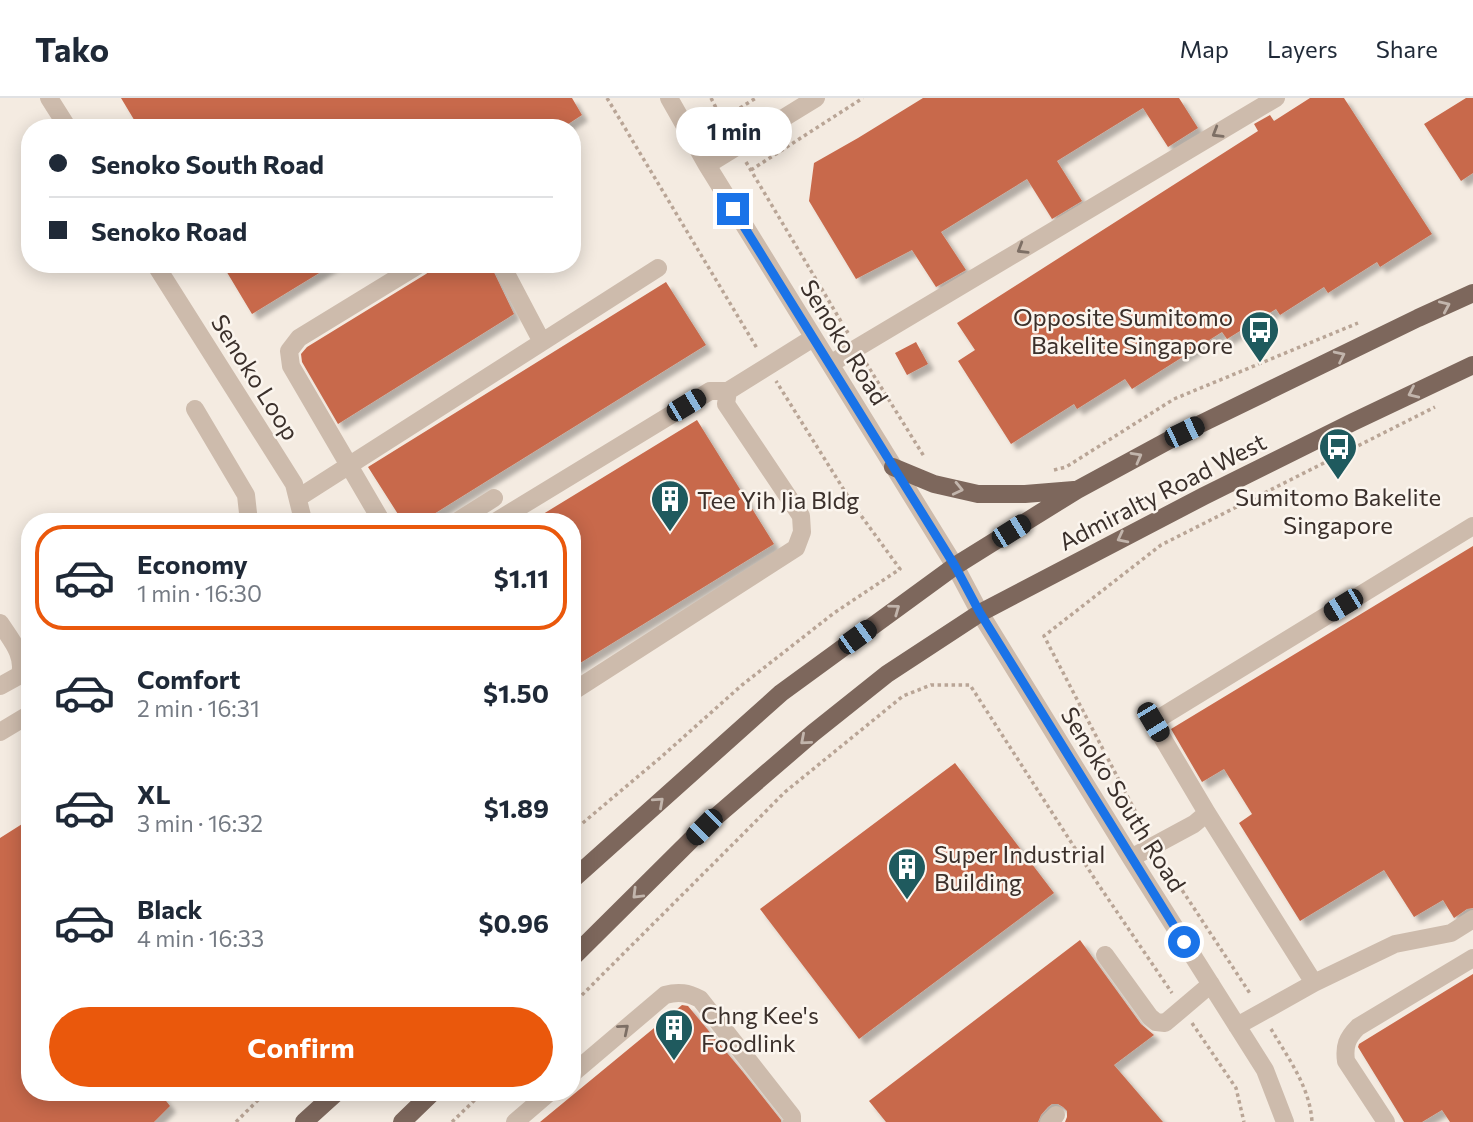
<!DOCTYPE html>
<meta charset="utf-8">
<style>
body{margin:0;font-family:Commissioner,sans-serif;background:#f2f2f3;color:#1f2937;height:100vh;display:flex;flex-direction:column;font-size:26px;white-space:nowrap}
*{box-sizing:border-box;margin:0}
p{font-size:23px;color:#747a83}
.icon{flex:none;width:38px;height:38px;fill:none;stroke:currentColor;stroke-width:2;stroke-linecap:round;stroke-linejoin:round}
.map{position:relative;flex:1;overflow:hidden}
.panel{position:absolute;left:21px;top:415px;width:560px;height:588px;display:flex;flex-direction:column;background:#fff;border-radius:28px;box-shadow:0 4px 18px #0003}
.panel>*{flex:none}
.top-card{position:absolute;left:21px;top:21px;width:560px;height:154px;border-radius:28px;box-shadow:0 4px 18px #0003;display:grid;align-content:center;height:154px;padding:0 28px;background:#fff}
.end{position:absolute;width:32px;height:32px;margin:-16px;border:9px solid #1a73e8;background:#fff;box-shadow:0 0 0 4px #fff}
.from{border-radius:50%}
.bubble{position:absolute;height:49px;border-radius:24px;background:#fff;box-shadow:0 4px 18px #0003;font-size:23px;font-weight:700;line-height:49px;text-align:center}
.car{position:absolute;width:21px;height:42px;margin:-21px -10px;border-radius:9px;box-shadow:0 0 5px 2px #0007;background:linear-gradient(#222 24%,#8ab4d8 0 40%,#222 0 76%,#8ab4d8 0 86%,#222 0)}
.top-card b{display:flex;align-items:center;gap:24px;height:66px;font-size:26px}
.top-card b+b{border-top:2px solid #e0e1e3}
.top-card i{width:18px;height:18px;background:#1f2937}
ul{padding:12px 0 0;list-style:none}
li{display:flex;align-items:center;gap:21px;height:105px;margin:0 14px 10px;padding:0 14px;border:4px solid transparent;border-radius:28px}
li div{flex:1}
li b{display:block;font-size:26px}
li em{font-style:normal;font-weight:700}
li.on{border-color:#ea580c}
li>.icon{width:63px;height:63px;stroke-width:1.5}
.button{display:flex;gap:14px;margin-top:auto;padding:14px 28px}
.button a{flex:1;height:80px;border-radius:42px;background:#ea580c;color:#fff;font-size:28px;font-weight:700;line-height:80px;text-align:center}
header{display:flex;align-items:center;gap:42px;box-sizing:border-box;height:98px;padding:0 35px;background:#fff;border-bottom:2px solid #e0e1e3}
header strong{font-size:33px}
nav{display:flex;gap:38px;margin-inline-start:auto;font-size:24px}
.map>svg:first-child{display:block}
</style>
<header>
<strong>Tako</strong>
<nav><a>Map</a><a>Layers</a><a>Share</a></nav>
</header>
<div class="map">
<svg width="1473" height="1024" viewBox="0 0 1473 1024">
<defs>
<filter id="shadow"><feDropShadow dx="6" dy="6" stdDeviation="2" flood-color="#0004"/></filter>
</defs>
<rect width="100%" height="100%" fill="#f4ebe1"/>
<path fill="#c8694b" filter="url(#shadow)" d="M121 0H572L582 17 562 30H139Z
M923 0H1179L1198 30 1168 49 1143 10 1057 63 1082 103 1052 121 1027 81 941 134 966 172 936 189 912 152 856 181 809 103 814 65 858 40Z
M1310 0H1344L1432 136 1380 169 1377 164 1328 195 1324 189 1280 217 1276 211 1227 241 1222 234 1132 291 1125 281 1077 311 1074 306 1011 346 958 263 975 252 957 225 1258 33 1254 26 1270 17 1274 23Z
M1466 0H1473V75L1461 83 1424 26Z
M222 166H334L252 216Z
M438 166H490L514 216 338 326 302 264 301 256 307 249 426 176Z
M666 184 706 247 421 424H403L368 369Z
M916 244 928 266 907 277 895 255Z
M697 322 774 446 572 570V424H530Z
M1473 448V810L1467 811 1454 820 1443 802 1414 819 1384 772 1300 823 1239 725 1252 716 1224 671 1202 684 1171 631Z
M955 665 1054 795 859 941 760 811Z
M30 721V994H159L170 1008 154 1024H0V740Z
M1080 842 1141 926 1154 937 1114 967 1163 1024H1065L1067 1019V1013L1063 1009 1058 1006H1052L1048 1009 1041 1017 1038 1024H886L869 1003Z
M1473 876V1024H1450L1442 1012 1422 1024H1404L1358 949 1359 946Z
M682 907 688 908 743 974 781 1022V1024H540Z"/>
<g fill="none" stroke-linecap="round" stroke-linejoin="round">
<path stroke="#b9a596" stroke-width="3.5" stroke-dasharray="3.5 3.5" stroke-linecap="butt" d="M607 0 758 252
M711 0 728 33
M722 21 756 0
M746 64 848 235
M751 72 863 0
M866 265 925 360
M1054 372 1066 369 1174 301 1358 225
M1145 732 1044 538 1161 447 1435 309
M572 734 660 660 742 587 834 515 900 471 854 408 776 283
M1163 763 1251 897
M572 907 785 694 903 598 931 587H970L1098 786 1172 895
M1192 925 1236 990 1244 1024
M1271 931C1288 960 1310 989 1312 1024
M236 1024 266 994
M452 1024 483 994"/>
<path stroke="#cdbbac" stroke-width="18" d="M49 0 68 30
M669 0 707 67 955 468 980 515 1131 760 1265 972 1285 1024
M707 67 816 0
M155 166 294 386 302 418 301 424
M501 166 542 244
M830 266 1276 0
M195 311 246 397 249 424
M298 400 658 170
M382 424 291 268 289 253 299 240 420 166
M456 424 494 400
M495 424 710 293H728
M0 525C11 542 25 557 20 577L0 588
M572 594 796 450 802 434 801 418 726 306 728 293 813 240
M0 634 30 616
M1131 760 1194 726 1207 715
M1105 857 1150 919 1156 924 1165 925 1211 886
M1314 885 1207 715 1153 624 1473 428
M1237 928 1314 885 1395 846 1451 835 1473 821
M572 976 665 897C679 893 688 895 700 901L792 1018V1024
M515 1024 550 994
M1049 1024 1056 1017
M1386 1024 1346 963C1344 948 1347 940 1358 929L1473 860"/>
<path stroke="#7d675c" stroke-width="18" d="M893 369 934 386 978 396H1025L1074 392
M572 782 781 595 955 468 1077 392 1184 334 1418 220 1473 195
M572 860 704 729 813 635 887 576 980 515 1204 398 1353 324 1473 267
M304 1024 337 994
M402 1024 433 994"/>
</g>
<defs><path id="oneway-chevron" d="M-2-3.5L2.5 0L-2 3.5" fill="none" stroke-width="1.6" stroke-linecap="round" stroke-linejoin="round" transform="scale(1.75)"/></defs>
<g stroke="#7d6f65">
<use href="#oneway-chevron" transform="translate(1217 35) rotate(149)"/>
<use href="#oneway-chevron" transform="translate(1022 151) rotate(149)"/>
<use href="#oneway-chevron" transform="translate(624 931) rotate(-40)"/>
</g>
<g stroke="#c2b5ac">
<use href="#oneway-chevron" transform="translate(1445 208) rotate(-24)"/>
<use href="#oneway-chevron" transform="translate(1340 258) rotate(-26)"/>
<use href="#oneway-chevron" transform="translate(1413 295) rotate(155)"/>
<use href="#oneway-chevron" transform="translate(1137 359) rotate(-29)"/>
<use href="#oneway-chevron" transform="translate(958 391) rotate(13)"/>
<use href="#oneway-chevron" transform="translate(1122 440) rotate(153)"/>
<use href="#oneway-chevron" transform="translate(895 511) rotate(-36)"/>
<use href="#oneway-chevron" transform="translate(805 642) rotate(139)"/>
<use href="#oneway-chevron" transform="translate(659 704) rotate(-42)"/>
<use href="#oneway-chevron" transform="translate(637 796) rotate(135)"/>
</g>
<g fill="none" stroke-linecap="round" stroke-linejoin="round">
<path stroke="#1a73e8" stroke-width="9" d="M733 111 955 468 980 515 1184 844"/>
</g>
<defs>
<symbol id="bus-pin" viewBox="-11 -11 22 30"><path d="M0 17L-7.5 6A9.5 9.5 0 1 1 7.5 6Z" fill="#1f5a5e" stroke="#fbf5ee"/><path d="M-5-6H5V4H4V6H2V4H-2V6H-4V4H-5ZM-3.5-4V0h7V-4ZM-3.5 1.2v1.5H-2V1.2ZM2 1.2v1.5H3.5V1.2Z" fill="#fff"/></symbol>
<symbol id="building-pin" viewBox="-11 -11 22 30"><path d="M0 17L-7.5 6A9.5 9.5 0 1 1 7.5 6Z" fill="#1f5a5e" stroke="#fbf5ee"/><path d="M-4-6H4V6H1V3H-1V6H-4ZM-2.5-4.3h1.7v1.8h-1.7ZM.8-4.3h1.7v1.8H.8ZM-2.5-1h1.7V.8h-1.7ZM.8-1h1.7V.8H.8Z" fill="#fff"/></symbol>
</defs>
<g fill-rule="evenodd">
<use href="#bus-pin" x="1238" y="210" width="44" height="60"/>
<use href="#bus-pin" x="1316" y="327" width="44" height="60"/>
<use href="#building-pin" x="648" y="379" width="44" height="60"/>
<use href="#building-pin" x="885" y="747" width="44" height="60"/>
<use href="#building-pin" x="652" y="908" width="44" height="60"/>
</g>
<g text-anchor="middle" dominant-baseline="central" stroke-width="5" stroke-linejoin="round" paint-order="stroke">
<g font-size="24" fill="#3b302b" stroke="#fbf5ee" text-anchor="start">
<text x="1233" y="218" text-anchor="end">Opposite Sumitomo<tspan x="1233" dy="28">Bakelite Singapore</tspan></text>
<text x="1338" y="398" text-anchor="middle">Sumitomo Bakelite<tspan x="1338" dy="28">Singapore</tspan></text>
<text x="697" y="401">Tee Yih Jia Bldg</text>
<text x="934" y="755">Super Industrial<tspan x="934" dy="28">Building</tspan></text>
<text x="701" y="916">Chng Kee's<tspan x="701" dy="28">Foodlink</tspan></text>
</g>
<g font-size="24" fill="#3b302b" stroke="#fbf5ee">
<text transform="translate(845 244) rotate(58)">Senoko Road</text>
<text transform="translate(256 279) rotate(58)">Senoko Loop</text>
<text transform="translate(1162 393) rotate(-27)">Admiralty Road West</text>
<text transform="translate(1124 701) rotate(58)">Senoko South Road</text>
</g>
</g>
</svg>
<i class="end from" style="left:1184px;top:844px"></i>
<i class="end" style="left:733px;top:111px"></i>
<div class="bubble" style="left:676px;top:9px;width:116px">1 min</div>
<i class="car" style="left:686px;top:307px;rotate:59deg"></i>
<i class="car" style="left:1184px;top:334px;rotate:64deg"></i>
<i class="car" style="left:1011px;top:433px;rotate:58deg"></i>
<i class="car" style="left:1343px;top:507px;rotate:239deg"></i>
<i class="car" style="left:857px;top:539px;rotate:54deg"></i>
<i class="car" style="left:1153px;top:624px;rotate:149deg"></i>
<i class="car" style="left:704px;top:729px;rotate:225deg"></i>
<div class="top-card">
<b><i class="from"></i>Senoko South Road</b>
<b><i></i>Senoko Road</b>
</div>
<section class="panel">
<ul>
<li class="on"><svg class="icon" aria-label="car" viewBox="0 0 24 24"><path d="M5 17H2v-5l4-1 3-4h7l3 4 3 1v5h-3M9 17h6M6 11h13"/><circle cx="7" cy="17" r="2"/><circle cx="17" cy="17" r="2"/></svg><div><b>Economy</b><p>1 min · 16:30</p></div><em>$1.11</em></li>
<li><svg class="icon" aria-label="car" viewBox="0 0 24 24"><path d="M5 17H2v-5l4-1 3-4h7l3 4 3 1v5h-3M9 17h6M6 11h13"/><circle cx="7" cy="17" r="2"/><circle cx="17" cy="17" r="2"/></svg><div><b>Comfort</b><p>2 min · 16:31</p></div><em>$1.50</em></li>
<li><svg class="icon" aria-label="car" viewBox="0 0 24 24"><path d="M5 17H2v-5l4-1 3-4h7l3 4 3 1v5h-3M9 17h6M6 11h13"/><circle cx="7" cy="17" r="2"/><circle cx="17" cy="17" r="2"/></svg><div><b>XL</b><p>3 min · 16:32</p></div><em>$1.89</em></li>
<li><svg class="icon" aria-label="car" viewBox="0 0 24 24"><path d="M5 17H2v-5l4-1 3-4h7l3 4 3 1v5h-3M9 17h6M6 11h13"/><circle cx="7" cy="17" r="2"/><circle cx="17" cy="17" r="2"/></svg><div><b>Black</b><p>4 min · 16:33</p></div><em>$0.96</em></li>
</ul>
<div class="button"><a>Confirm</a></div>
</section>
</div>
